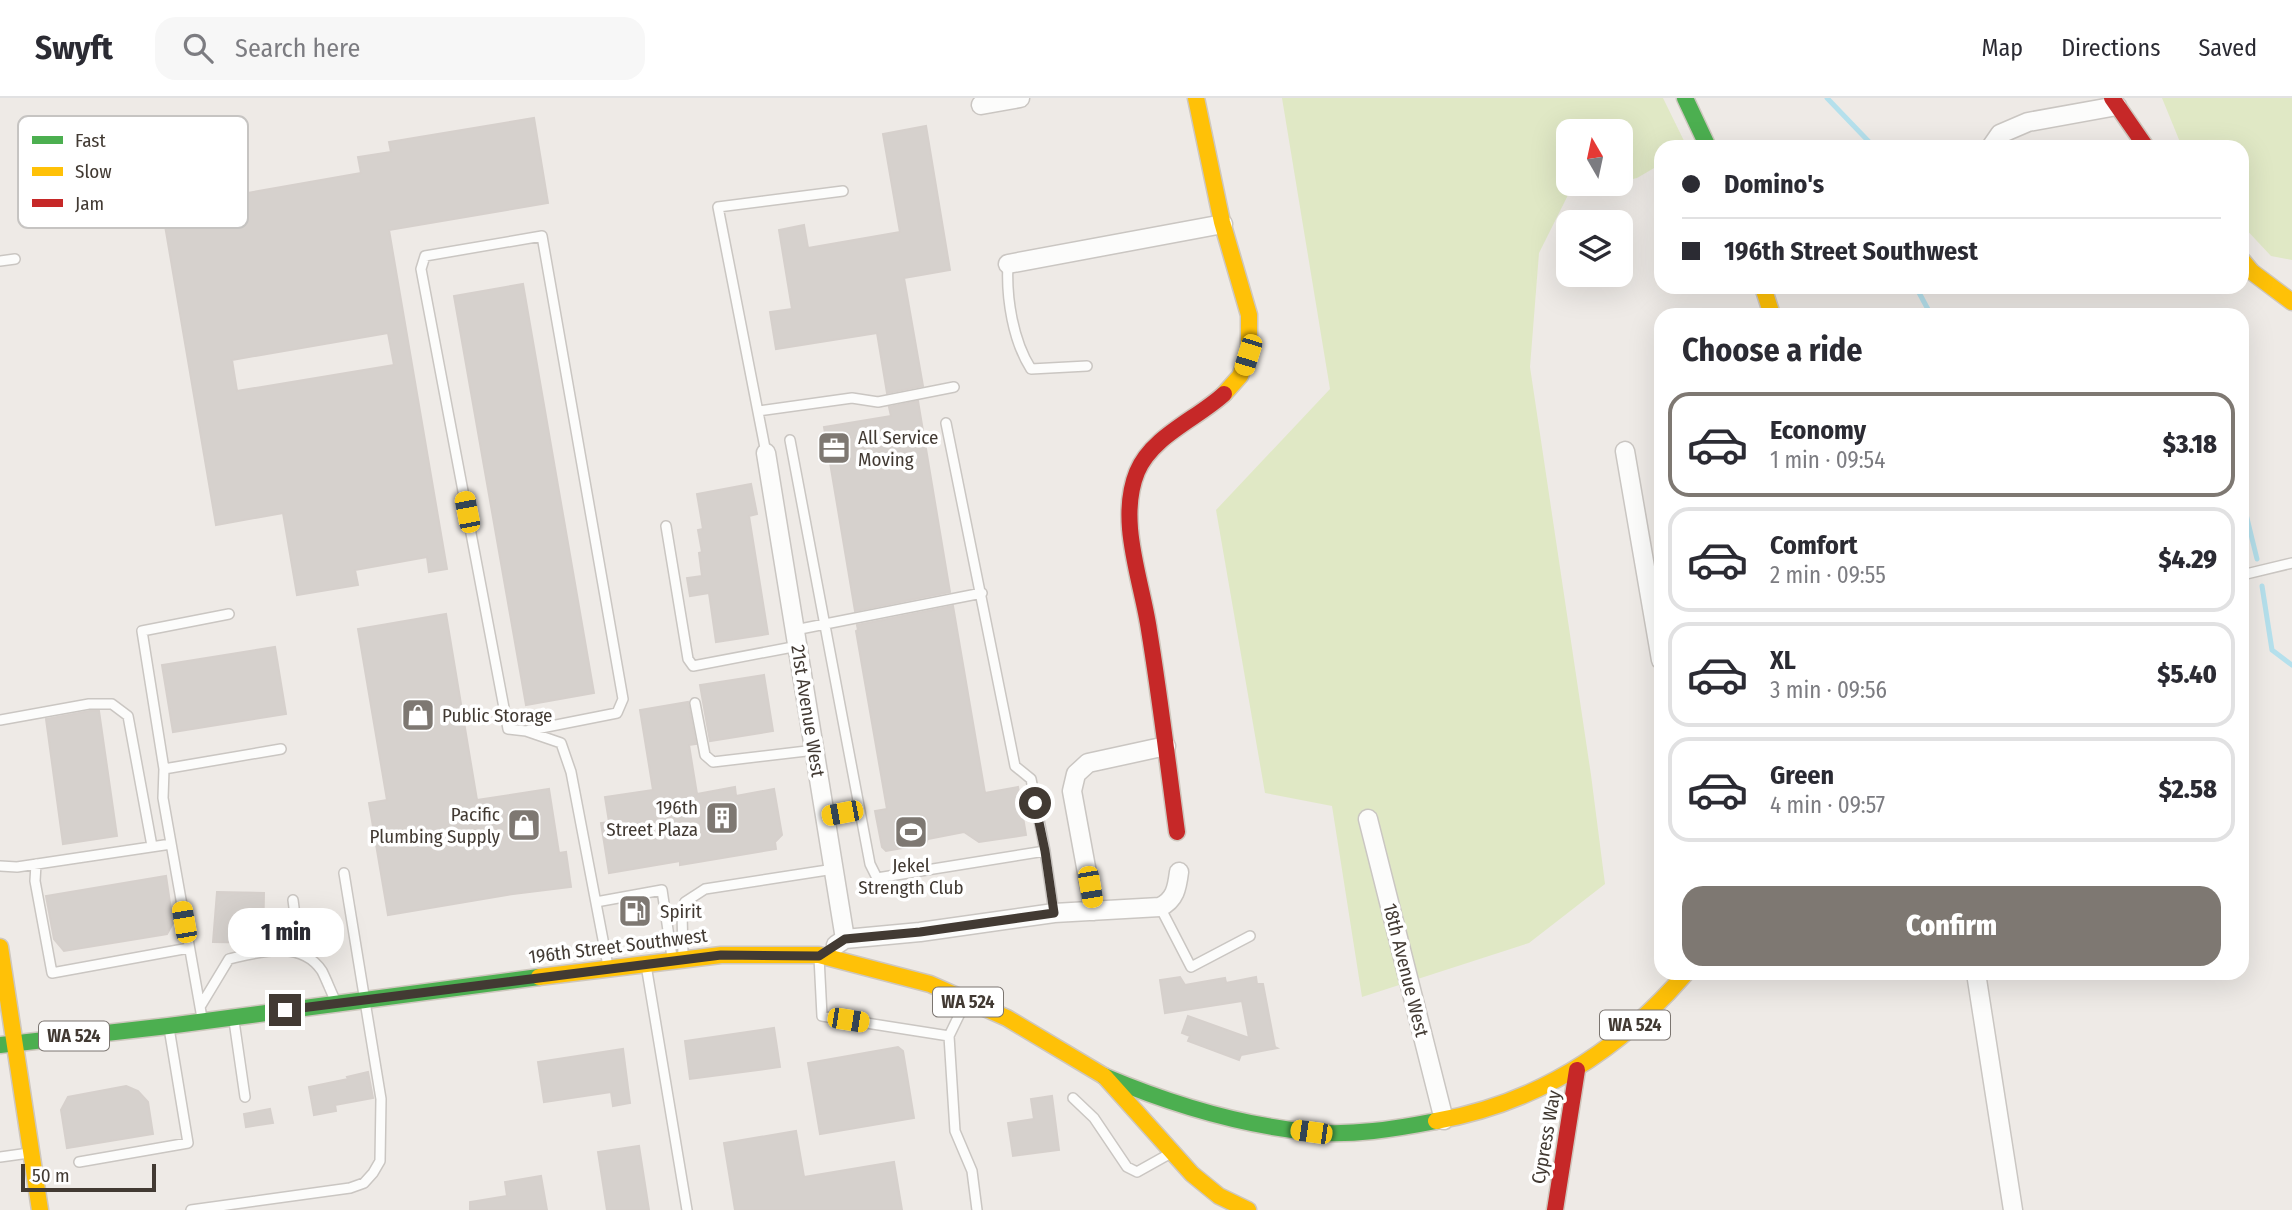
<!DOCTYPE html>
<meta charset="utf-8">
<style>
body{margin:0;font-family:"Fira Sans Condensed",sans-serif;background:#f7f7f7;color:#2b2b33;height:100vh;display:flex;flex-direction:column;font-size:26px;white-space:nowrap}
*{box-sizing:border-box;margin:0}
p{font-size:23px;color:#7c7c81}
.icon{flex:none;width:38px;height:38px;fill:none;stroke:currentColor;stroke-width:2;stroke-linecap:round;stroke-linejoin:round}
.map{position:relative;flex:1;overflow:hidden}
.drawer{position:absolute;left:1654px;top:210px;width:595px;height:672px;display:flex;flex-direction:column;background:#fff;border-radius:21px;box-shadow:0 7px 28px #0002}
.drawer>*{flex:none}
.guide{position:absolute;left:1654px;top:42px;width:595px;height:154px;border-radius:21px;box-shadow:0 7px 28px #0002;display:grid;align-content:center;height:154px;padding:0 28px;background:#fff}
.needle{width:46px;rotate:351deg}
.buttons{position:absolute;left:1556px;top:21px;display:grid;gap:14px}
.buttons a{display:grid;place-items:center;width:77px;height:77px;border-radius:14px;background:#fff;box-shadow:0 7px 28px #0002;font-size:35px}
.scale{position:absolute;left:21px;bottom:18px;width:135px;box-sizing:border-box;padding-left:7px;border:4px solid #423a33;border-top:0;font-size:19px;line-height:24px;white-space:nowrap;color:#423a33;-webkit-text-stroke:5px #fff;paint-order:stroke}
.end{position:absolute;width:32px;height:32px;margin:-16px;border:9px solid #423a33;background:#fff;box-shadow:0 0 0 4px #fff}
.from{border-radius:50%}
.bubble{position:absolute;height:49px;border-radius:21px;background:#fff;box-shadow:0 7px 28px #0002;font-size:23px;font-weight:800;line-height:49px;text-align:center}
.car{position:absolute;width:21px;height:42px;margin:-21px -10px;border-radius:9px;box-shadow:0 0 5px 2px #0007;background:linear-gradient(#f5c518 24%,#345 0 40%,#f5c518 0 76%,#345 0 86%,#f5c518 0)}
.guide b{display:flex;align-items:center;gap:24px;height:66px;font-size:26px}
.guide b+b{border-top:2px solid #e1e1e2}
.guide i{width:18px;height:18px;background:#2b2b33}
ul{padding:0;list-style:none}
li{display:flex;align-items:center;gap:21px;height:105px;margin:0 14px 10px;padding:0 14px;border:4px solid #e1e1e2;border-radius:21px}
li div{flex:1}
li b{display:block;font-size:26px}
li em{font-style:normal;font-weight:800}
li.on{border-color:#7e7872}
li>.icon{width:63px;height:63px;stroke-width:1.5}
h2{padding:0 28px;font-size:32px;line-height:84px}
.primary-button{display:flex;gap:14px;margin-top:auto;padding:14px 28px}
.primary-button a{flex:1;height:80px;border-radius:21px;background:#7e7872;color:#fff;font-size:28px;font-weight:800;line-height:80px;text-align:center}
header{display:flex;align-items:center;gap:42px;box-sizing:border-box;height:98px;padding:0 35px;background:#fff;border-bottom:2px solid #e1e1e2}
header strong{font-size:33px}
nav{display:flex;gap:38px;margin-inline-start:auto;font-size:24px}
.search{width:490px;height:63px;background:#f7f7f7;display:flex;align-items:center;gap:18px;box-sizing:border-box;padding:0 24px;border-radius:21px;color:#7c7c81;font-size:26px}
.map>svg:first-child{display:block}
</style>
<header>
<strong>Swyft</strong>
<div class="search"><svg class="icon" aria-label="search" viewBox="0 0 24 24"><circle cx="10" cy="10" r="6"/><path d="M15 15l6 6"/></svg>Search here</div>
<nav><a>Map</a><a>Directions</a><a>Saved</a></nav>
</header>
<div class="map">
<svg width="2292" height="1112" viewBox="0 0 2292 1112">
<rect width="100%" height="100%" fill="#eeeae6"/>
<path fill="#e0e8c5" d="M1282 0H1663L1687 49H1661V66L1637 80 1621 84 1620 33H1568V86H1615L1568 97 1539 155 1530 269 1591 677 1605 786 1529 845 1362 899 1332 708 1265 695 1216 412 1330 291Z
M2162 0H2292V162L2271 158 2242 127V49H2182Z"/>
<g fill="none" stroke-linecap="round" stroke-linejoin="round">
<path stroke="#b5e0ec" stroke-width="5" d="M1827 0 1874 49
M1916 189 1931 217
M2242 406 2244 408 2257 461
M2262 488 2272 552 2292 567"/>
</g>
<path fill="#d6d1cd" stroke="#d6d0cc" stroke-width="2" fill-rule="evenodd" d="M534 20 548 105 389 132 447 471 429 474 427 459 355 472 358 487 297 497 283 415 216 427 162 110 361 75 358 59 391 54 389 44ZM388 235 394 267 237 293 232 262Z
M926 28 950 172 904 180 923 288 887 295 877 235 776 251 770 214 792 211 779 132 804 127 808 150 900 134 883 36Z
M523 186 594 595 526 607 454 198Z
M918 303 950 494 855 513 824 329 891 318 889 309Z
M751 386 757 416 749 418 768 536 716 544 709 495 690 498 687 480 702 478 699 455 702 454 698 432 703 431 697 396Z
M953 508 985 695 1018 689 1026 737 979 744 964 734 928 741 925 746 886 753 882 749 875 713 887 711 856 533 858 532 857 527Z
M446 516 477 702 549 691 559 755 566 754 571 789 513 796 388 817 369 705 387 702 358 531Z
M275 549 286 616 173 634 162 567Z
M764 577 773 633 710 643 700 587Z
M688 604 696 646 689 647 697 696 735 689 736 698 774 691 782 737 775 744 776 751 680 767V763L609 775 601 725 609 724 605 699 653 692 640 612Z
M90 613H99L117 738 63 746 46 621Z
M166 778 173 825 167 836 64 853 54 841 46 798Z
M217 794 264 795 263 845 213 844Z
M647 802 650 821 624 825 621 807Z
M1180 879 1185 887 1225 880 1226 885 1256 879 1257 886H1263L1275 949 1277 950 1241 957 1239 962 1188 943 1190 938 1182 935 1188 918 1249 940 1242 903 1165 915 1160 882Z
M774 930 780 969 690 981 685 943Z
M898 949 903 953 914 1020 820 1036 808 965Z
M623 951 630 1005 613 1008 611 994 544 1004 538 964Z
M368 974 373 1000 335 1007 336 1013 314 1017 309 989 348 981 347 979Z
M126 988 138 993 148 1004 153 1036 67 1050 61 1012 68 999Z
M1052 998 1059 1052 1013 1058 1008 1025 1034 1021 1031 1001Z
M270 1011 273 1025 246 1029 244 1016Z
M796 1033 804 1079 894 1064 902 1112H735L724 1045Z
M639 1048 649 1112H607L598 1054Z
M541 1078 547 1112H470V1104L507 1098 505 1084Z"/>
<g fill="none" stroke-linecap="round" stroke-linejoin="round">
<defs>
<path id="lane" d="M0 163 15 161
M1008 166C1006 200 1013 243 1031 271L1087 268
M758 313 852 300 878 304 954 289
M946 325 1015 668 1031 681 1045 753 1054 815
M790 342 870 766 877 780 1045 753
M766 355 718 109 843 93
M666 428 688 561 693 568 798 548
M2242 477 2292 465
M795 532 982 495
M695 605 705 657 713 664 815 652
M0 622 89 606H112L128 618 152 748
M526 633 617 615 623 601 542 138 425 158 421 171 508 631 526 633 561 645 571 674 608 868
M164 671 281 651
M825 718 859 712
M36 766 35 783 52 875 189 850
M0 768 17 769 171 746
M293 802 300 855
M596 804 662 792 672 859
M1160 809 1191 869 1250 838
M683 857 682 815 685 804 705 791 834 771
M819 859 822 918 949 938
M646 867 687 1112
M965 905 949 938 955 1033 972 1073 977 1112
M200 909 229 861C259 854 301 841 322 873 327 883 331 894 336 904
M202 920 163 700 164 671 142 533 229 516
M234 923 245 999
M1073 1000 1094 1020 1127 1069 1137 1074 1171 1055
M0 1059 29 1055
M79 1064 188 1045 169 930
M191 1112 350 1090 364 1085 373 1075 380 1063 381 1001 344 775"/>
<path id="street" d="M981 7 1020 0
M1991 49 2000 36 2028 24 2117 8
M1008 166 1223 126
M1625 353 1661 562
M766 355 845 841
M1368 721 1444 1022
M1094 813 1072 693 1076 676 1088 665 1166 648
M836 847 845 841 920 834 1054 815 1160 809C1175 802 1177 790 1179 774
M1976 875 2013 1112"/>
<path id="fast" d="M1685 0 1708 49
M0 947 168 928 539 879
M1104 978C1168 1005 1239 1027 1309 1034 1352 1038 1395 1031 1436 1023"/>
<path id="slow" d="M1196 0 1222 124 1249 217V254L1240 278 1224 296
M2242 162 2252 174 2292 204
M1763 189 1772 217
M0 849 40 1112
M539 879 721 857H819L930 886 1007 920 1104 978
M1105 979 1192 1076 1219 1098 1248 1112
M1436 1023C1538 1005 1619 953 1686 875"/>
<path id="jam" d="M2112 0 2146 49
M1177 734C1168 667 1160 599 1149 532 1142 483 1117 423 1137 374 1152 338 1197 321 1224 296
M1555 1112 1577 972"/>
</defs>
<use href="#lane" stroke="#cac6c2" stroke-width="12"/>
<use href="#street" stroke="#cac6c2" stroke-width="21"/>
<use href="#fast" stroke="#cec7be" stroke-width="19"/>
<use href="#slow" stroke="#cec7be" stroke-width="19"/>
<use href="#jam" stroke="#cec7be" stroke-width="19"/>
<use href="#lane" stroke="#fcfcfb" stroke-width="9"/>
<use href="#street" stroke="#fcfcfb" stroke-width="18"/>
<use href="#fast" stroke="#4caf50" stroke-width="16"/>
<use href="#slow" stroke="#ffc107" stroke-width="16"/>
<use href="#jam" stroke="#c62828" stroke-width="16"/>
</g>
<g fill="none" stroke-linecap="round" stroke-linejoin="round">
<path stroke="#423a33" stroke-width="9" d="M285 912 721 857 819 858 845 841 920 834 1054 815 1045 753 1035 705"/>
</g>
<defs>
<symbol id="office-square" viewBox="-11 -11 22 22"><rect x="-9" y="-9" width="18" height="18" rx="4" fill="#7e7872" stroke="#fff"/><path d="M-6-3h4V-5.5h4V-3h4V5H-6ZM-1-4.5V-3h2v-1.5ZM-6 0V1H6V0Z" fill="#fff"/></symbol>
<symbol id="shop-square" viewBox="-11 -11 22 22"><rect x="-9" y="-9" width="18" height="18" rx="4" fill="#7e7872" stroke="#fff"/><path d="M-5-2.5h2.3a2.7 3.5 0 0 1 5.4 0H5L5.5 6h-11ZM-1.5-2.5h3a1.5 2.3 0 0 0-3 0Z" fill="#fff"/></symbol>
<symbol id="building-square" viewBox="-11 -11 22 22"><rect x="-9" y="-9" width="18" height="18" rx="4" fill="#7e7872" stroke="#fff"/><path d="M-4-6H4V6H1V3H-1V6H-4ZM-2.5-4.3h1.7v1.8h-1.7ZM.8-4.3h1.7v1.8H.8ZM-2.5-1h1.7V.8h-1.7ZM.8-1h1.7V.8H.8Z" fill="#fff"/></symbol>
<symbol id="stadium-square" viewBox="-11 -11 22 22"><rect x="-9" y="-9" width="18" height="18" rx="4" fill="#7e7872" stroke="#fff"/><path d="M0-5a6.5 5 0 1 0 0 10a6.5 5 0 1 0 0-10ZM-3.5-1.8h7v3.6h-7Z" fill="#fff"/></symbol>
<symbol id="fuel-square" viewBox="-11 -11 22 22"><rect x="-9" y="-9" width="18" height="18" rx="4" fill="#7e7872" stroke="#fff"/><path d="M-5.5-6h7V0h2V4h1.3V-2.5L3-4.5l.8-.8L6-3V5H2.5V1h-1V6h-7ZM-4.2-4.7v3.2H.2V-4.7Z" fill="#fff"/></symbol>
</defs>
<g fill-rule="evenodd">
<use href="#office-square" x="815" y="331" width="38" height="38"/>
<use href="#shop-square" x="399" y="598" width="38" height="38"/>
<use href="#building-square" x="703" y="701" width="38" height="38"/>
<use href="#shop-square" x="505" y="708" width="38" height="38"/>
<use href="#stadium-square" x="892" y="715" width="38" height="38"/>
<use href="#fuel-square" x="616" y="794" width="38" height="38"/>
</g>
<g text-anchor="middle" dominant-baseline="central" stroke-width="7" stroke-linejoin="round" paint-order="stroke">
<g fill="#fff" stroke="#7b7570" stroke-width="2">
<rect x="933" y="889.5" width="70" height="29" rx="5"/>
<rect x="1600" y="912.5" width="70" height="29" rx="5"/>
<rect x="39" y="923.5" width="70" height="29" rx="5"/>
</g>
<g font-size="18" font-weight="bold" fill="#423a33">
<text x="968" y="904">WA 524</text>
<text x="1635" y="927">WA 524</text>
<text x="74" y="938">WA 524</text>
</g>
<g font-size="19" fill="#423a33" stroke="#fff" text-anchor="start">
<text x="858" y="339">All Service<tspan x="858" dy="22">Moving</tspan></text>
<text x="442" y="617">Public Storage</text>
<text x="698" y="709" text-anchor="end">196th<tspan x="698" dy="22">Street Plaza</tspan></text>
<text x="500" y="716" text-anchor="end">Pacific<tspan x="500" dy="22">Plumbing Supply</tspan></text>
<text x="911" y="767" text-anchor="middle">Jekel<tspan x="911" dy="22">Strength Club</tspan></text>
<text x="660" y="813">Spirit</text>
</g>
<g font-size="19" fill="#423a33" stroke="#fff">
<text transform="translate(808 613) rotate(81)">21st Avenue West</text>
<text transform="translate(618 848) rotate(-7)">196th Street Southwest</text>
<text transform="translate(1406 872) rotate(76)">18th Avenue West</text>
<text transform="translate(1546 1039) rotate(-80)">Cypress Way</text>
</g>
</g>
<rect x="18" y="18" width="230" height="112" rx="10" fill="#fff" stroke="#c6c4c2" stroke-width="2"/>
<rect x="32" y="38" width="31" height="8" fill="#4caf50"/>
<rect x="32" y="69" width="31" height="9" fill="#ffc107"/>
<rect x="32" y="101" width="31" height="8" fill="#c62828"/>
<g font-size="19" fill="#423a33">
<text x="75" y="49">Fast</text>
<text x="75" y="80">Slow</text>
<text x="75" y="112">Jam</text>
</g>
</svg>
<div class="buttons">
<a><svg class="needle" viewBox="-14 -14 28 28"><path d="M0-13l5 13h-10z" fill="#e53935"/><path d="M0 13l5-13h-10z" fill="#7c7c81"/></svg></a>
<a><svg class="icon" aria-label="layers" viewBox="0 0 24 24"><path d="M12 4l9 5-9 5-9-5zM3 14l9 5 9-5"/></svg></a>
</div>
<div class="scale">50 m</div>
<i class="end from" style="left:1035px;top:705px"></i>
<i class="end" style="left:285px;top:912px"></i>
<div class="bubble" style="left:228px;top:810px;width:116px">1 min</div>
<i class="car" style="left:1248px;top:257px;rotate:197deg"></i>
<i class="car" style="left:467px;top:414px;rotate:349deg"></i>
<i class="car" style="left:842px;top:715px;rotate:259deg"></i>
<i class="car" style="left:1090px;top:789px;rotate:170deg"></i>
<i class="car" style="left:184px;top:824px;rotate:350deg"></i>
<i class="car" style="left:848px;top:922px;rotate:99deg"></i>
<i class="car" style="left:1311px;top:1034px;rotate:278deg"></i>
<div class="guide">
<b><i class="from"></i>Domino's</b>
<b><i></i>196th Street Southwest</b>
</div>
<section class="drawer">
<h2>Choose a ride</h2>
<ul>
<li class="on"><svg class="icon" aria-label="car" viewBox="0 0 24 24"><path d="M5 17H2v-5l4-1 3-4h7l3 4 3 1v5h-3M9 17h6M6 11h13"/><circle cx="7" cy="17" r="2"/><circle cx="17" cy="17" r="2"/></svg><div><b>Economy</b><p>1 min · 09:54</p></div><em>$3.18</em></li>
<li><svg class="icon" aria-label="car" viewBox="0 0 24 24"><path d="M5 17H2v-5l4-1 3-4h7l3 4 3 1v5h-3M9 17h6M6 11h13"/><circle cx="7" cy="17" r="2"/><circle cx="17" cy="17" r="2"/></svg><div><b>Comfort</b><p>2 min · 09:55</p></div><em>$4.29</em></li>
<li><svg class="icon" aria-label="car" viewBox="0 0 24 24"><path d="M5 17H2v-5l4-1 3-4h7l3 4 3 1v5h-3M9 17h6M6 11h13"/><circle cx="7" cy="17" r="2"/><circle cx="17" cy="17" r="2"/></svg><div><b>XL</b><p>3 min · 09:56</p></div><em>$5.40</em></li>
<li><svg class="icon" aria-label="car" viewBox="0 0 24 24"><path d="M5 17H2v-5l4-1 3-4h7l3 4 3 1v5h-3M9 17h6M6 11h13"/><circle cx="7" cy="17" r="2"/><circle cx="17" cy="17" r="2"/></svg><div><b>Green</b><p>4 min · 09:57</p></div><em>$2.58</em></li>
</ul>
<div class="primary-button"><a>Confirm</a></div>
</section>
</div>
